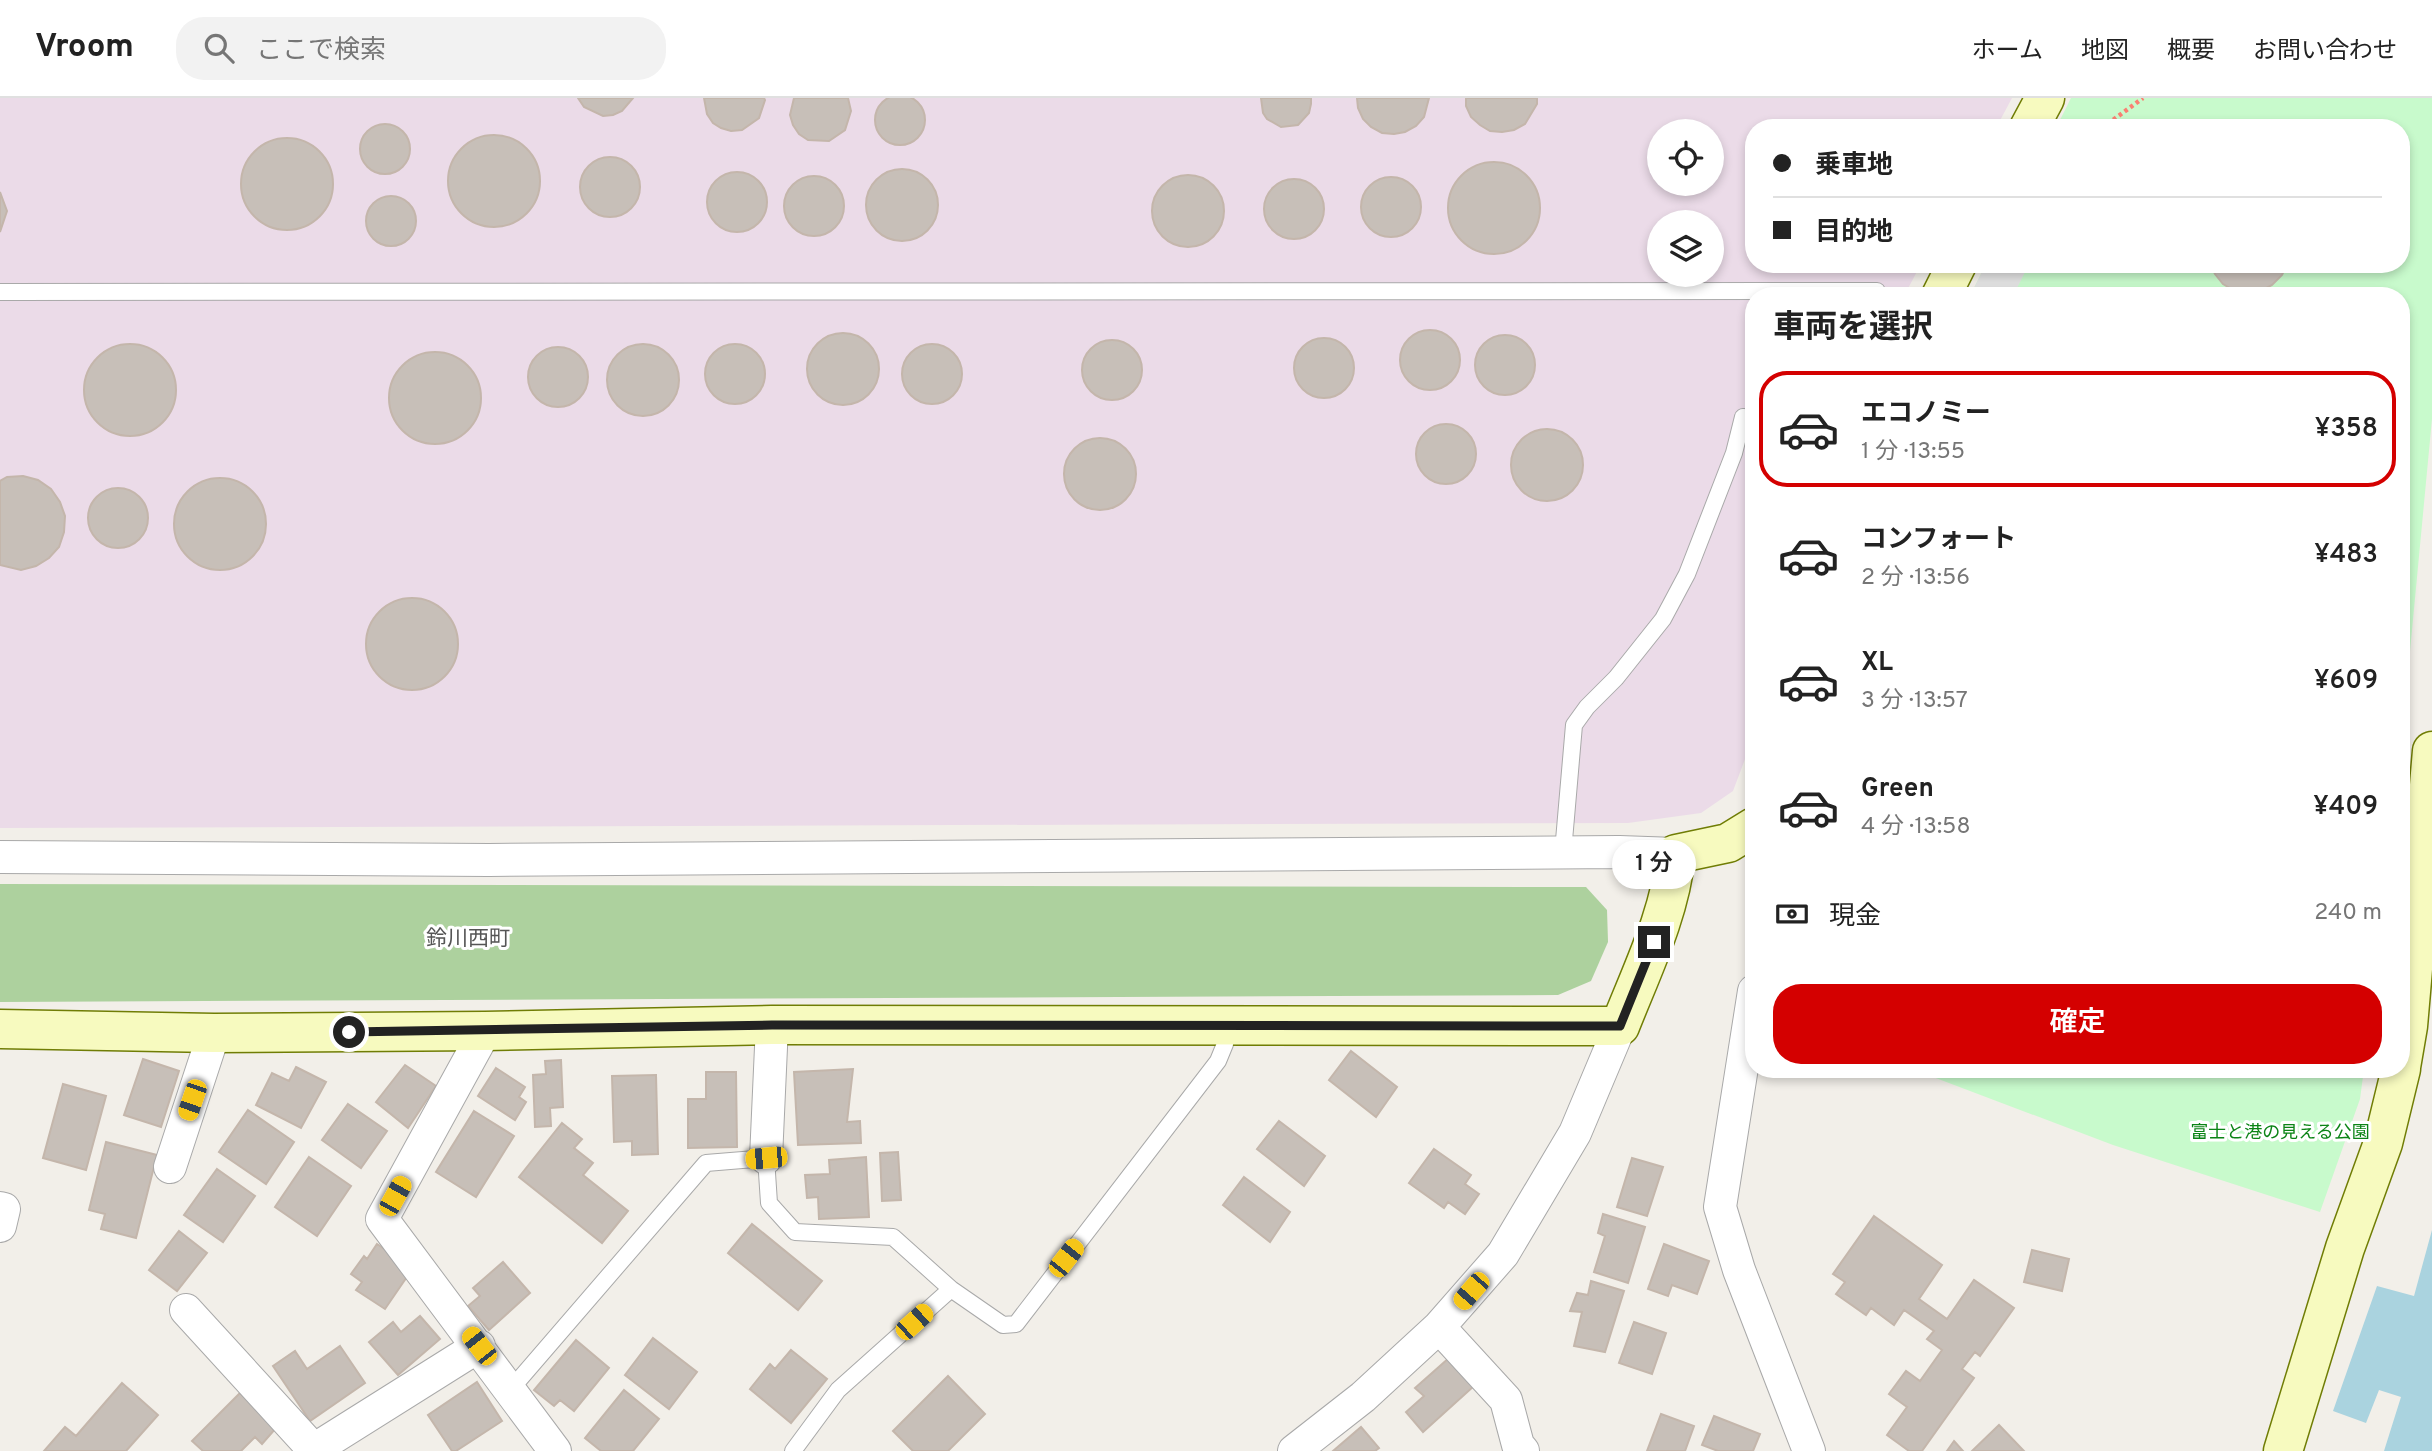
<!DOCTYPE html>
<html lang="ja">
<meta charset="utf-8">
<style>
body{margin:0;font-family:Overpass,"Noto Sans JP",sans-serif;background:#f2f2f2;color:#222;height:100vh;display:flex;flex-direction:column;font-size:26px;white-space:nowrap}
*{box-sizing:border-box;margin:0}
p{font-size:23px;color:#767676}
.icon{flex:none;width:38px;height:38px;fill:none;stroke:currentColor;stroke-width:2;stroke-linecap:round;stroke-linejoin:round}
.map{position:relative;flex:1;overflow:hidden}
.drawer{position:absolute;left:1745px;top:189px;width:665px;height:791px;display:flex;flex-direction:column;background:#fff;border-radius:28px;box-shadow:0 4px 10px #0003}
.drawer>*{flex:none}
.banner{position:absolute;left:1745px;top:21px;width:665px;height:154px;border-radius:28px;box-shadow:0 4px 10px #0003;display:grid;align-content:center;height:154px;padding:0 28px;background:#fff}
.fabs{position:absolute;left:1647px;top:21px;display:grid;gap:14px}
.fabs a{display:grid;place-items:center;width:77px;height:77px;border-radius:50%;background:#fff;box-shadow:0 4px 10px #0003;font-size:35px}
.end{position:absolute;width:32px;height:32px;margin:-16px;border:9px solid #222;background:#fff;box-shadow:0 0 0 4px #fff}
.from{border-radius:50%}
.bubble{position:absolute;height:49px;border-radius:24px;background:#fff;box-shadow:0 4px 10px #0003;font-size:23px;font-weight:600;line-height:49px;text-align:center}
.car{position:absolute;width:21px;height:42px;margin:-21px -10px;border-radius:9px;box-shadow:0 0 5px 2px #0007;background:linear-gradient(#f5c518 24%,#345 0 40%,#f5c518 0 76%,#345 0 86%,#f5c518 0)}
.banner b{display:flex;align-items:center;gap:24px;height:66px;font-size:26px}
.banner b+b{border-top:2px solid #e0e0e0}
.banner i{width:18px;height:18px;background:#222}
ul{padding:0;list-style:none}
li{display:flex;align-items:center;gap:21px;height:116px;margin:0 14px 10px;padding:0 14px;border:4px solid transparent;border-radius:28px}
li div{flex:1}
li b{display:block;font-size:26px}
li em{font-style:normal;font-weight:600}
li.current{border-color:#d40000}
li>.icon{width:63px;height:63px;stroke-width:1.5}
h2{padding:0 28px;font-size:32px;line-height:84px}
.pay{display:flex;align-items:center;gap:18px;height:77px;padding:0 28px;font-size:26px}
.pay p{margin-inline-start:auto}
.action{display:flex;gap:14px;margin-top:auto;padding:14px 28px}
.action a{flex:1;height:80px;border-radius:28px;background:#d40000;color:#fff;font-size:28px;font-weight:600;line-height:80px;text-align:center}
header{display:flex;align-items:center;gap:42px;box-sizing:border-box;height:98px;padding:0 35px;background:#fff;border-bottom:2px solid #e0e0e0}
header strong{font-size:33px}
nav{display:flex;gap:38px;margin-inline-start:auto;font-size:24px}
.search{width:490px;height:63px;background:#f2f2f2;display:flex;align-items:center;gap:18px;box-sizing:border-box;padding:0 24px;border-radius:28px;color:#767676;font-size:26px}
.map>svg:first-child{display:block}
</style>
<header>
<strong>Vroom</strong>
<div class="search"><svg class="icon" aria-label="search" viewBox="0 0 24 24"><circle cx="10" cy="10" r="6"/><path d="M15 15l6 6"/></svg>ここで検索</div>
<nav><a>ホーム</a><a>地図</a><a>概要</a><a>お問い合わせ</a></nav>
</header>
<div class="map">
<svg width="2432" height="1353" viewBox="0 0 2432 1353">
<rect width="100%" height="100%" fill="#f2efe9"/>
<path fill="#ebdbe8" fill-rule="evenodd" d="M0 0H2012L1996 30H1754V166H1921L1904 198H1754L1753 640 1733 693 1701 715 1628 725 0 730ZM1659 33H1712V86H1659ZM1659 124H1712V177H1659Z"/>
<path fill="#add19e" d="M0 786 1586 789 1607 812 1608 844 1591 883 1558 897 0 904Z"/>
<path fill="#c8facc" d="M2071 0H2432V321L2401 648V198H1970L1986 166H2401V30H2056Z
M1912 971H2364L2360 1001 2320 1114 2113 1047Z"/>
<path fill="#e2e2e2" d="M1986 166H2029L2013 198H1970Z"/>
<path fill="#aad3df" d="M2432 1132V1353H2384L2401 1299 2379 1292 2366 1325 2333 1313 2377 1188 2414 1198Z"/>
<path fill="#c7bfb8" stroke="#c4b6ab" stroke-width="2" d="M875 22a25 25 0 1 1 50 0a25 25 0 1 1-50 0Z
M633 0 622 13 613 17 603 18 584 9 578 0Z
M704 0H764L765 2 759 20 742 32 731 33 721 30 713 25 707 16Z
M794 0H848L851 13 845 32 829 43 808 42 799 36 793 27 790 17Z
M1261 0H1311V6L1309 15 1298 27 1281 29 1267 21 1263 15Z
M1357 0H1429L1424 19 1416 28 1405 34 1394 36 1382 35 1371 29 1363 21 1358 10Z
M1466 0H1537V6L1525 26 1514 32 1502 34 1490 33 1480 27 1471 19 1466 8Z
M360 51a25 25 0 1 1 50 0a25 25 0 1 1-50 0Z
M448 83a46 46 0 1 1 92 0a46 46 0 1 1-92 0Z
M241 86a46 46 0 1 1 92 0a46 46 0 1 1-92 0Z
M580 89a30 30 0 1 1 60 0a30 30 0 1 1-60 0Z
M1448 110a46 46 0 1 1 92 0a46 46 0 1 1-92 0Z
M866 107a36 36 0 1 1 72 0a36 36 0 1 1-72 0Z
M707 104a30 30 0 1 1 60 0a30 30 0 1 1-60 0Z
M1152 113a36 36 0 1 1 72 0a36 36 0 1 1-72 0Z
M784 108a30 30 0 1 1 60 0a30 30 0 1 1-60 0Z
M1361 109a30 30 0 1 1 60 0a30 30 0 1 1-60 0Z
M1264 111a30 30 0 1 1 60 0a30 30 0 1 1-60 0Z
M0 94 7 113 0 134Z
M366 123a25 25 0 1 1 50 0a25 25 0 1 1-50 0Z
M2210 166H2287L2282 177 2272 187 2261 193 2248 195 2235 193 2223 186 2215 176Z
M1400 262a30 30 0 1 1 60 0a30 30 0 1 1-60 0Z
M807 271a36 36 0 1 1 72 0a36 36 0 1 1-72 0Z
M1475 267a30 30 0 1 1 60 0a30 30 0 1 1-60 0Z
M1294 270a30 30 0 1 1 60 0a30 30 0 1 1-60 0Z
M1082 272a30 30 0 1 1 60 0a30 30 0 1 1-60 0Z
M705 276a30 30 0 1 1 60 0a30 30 0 1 1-60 0Z
M902 276a30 30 0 1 1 60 0a30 30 0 1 1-60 0Z
M84 292a46 46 0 1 1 92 0a46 46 0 1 1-92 0Z
M607 282a36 36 0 1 1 72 0a36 36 0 1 1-72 0Z
M528 279a30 30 0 1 1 60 0a30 30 0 1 1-60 0Z
M389 300a46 46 0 1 1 92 0a46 46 0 1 1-92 0Z
M1416 356a30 30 0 1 1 60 0a30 30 0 1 1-60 0Z
M1511 367a36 36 0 1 1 72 0a36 36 0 1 1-72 0Z
M1064 376a36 36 0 1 1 72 0a36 36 0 1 1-72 0Z
M23 378 38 382 51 391 60 404 65 418 64 434 59 449 49 460 36 468 21 472 0 467V383L7 379Z
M174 426a46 46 0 1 1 92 0a46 46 0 1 1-92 0Z
M88 420a30 30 0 1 1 60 0a30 30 0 1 1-60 0Z
M366 546a46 46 0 1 1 92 0a46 46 0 1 1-92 0Z
M1351 953 1397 989 1376 1019 1329 982Z
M143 961 179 973 161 1029 124 1017Z
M561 962 563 1009 550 1010 551 1028 535 1029 533 977 546 976 545 963Z
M405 967 436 988 408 1030 376 1004Z
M296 969 326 984 301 1030 256 1007 272 975 289 983Z
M496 970 525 989 519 999 526 1004 515 1022 478 998Z
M853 971 847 1024 860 1023 861 1045 798 1047 794 974Z
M706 974H736L737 1049 688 1050V1001H706Z
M656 977 658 1056 632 1057V1043L614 1044 612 978Z
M63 986 106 998 86 1072 43 1060Z
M348 1006 387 1033 361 1070 322 1042Z
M248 1012 294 1044 266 1086 219 1054Z
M474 1013 514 1038 476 1099 436 1074Z
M1279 1023 1325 1058 1304 1088 1257 1051Z
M562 1025 582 1041 574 1050 593 1065 583 1077 628 1113 602 1145 519 1079Z
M106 1044 157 1057 136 1140 101 1131 105 1116 89 1112Z
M1434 1051 1471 1077 1465 1086 1479 1096 1465 1116 1448 1104 1444 1110 1409 1085Z
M898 1054 901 1102 882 1103 880 1055Z
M309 1059 351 1088 317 1138 275 1109Z
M866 1059 869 1119 819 1121 818 1099 807 1100 805 1077 830 1076 829 1062Z
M1632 1060 1663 1069 1647 1118 1617 1109Z
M217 1071 255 1098 223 1144 184 1117Z
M1244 1079 1290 1114 1270 1144 1223 1107Z
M1603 1116 1645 1129 1628 1185 1594 1174 1605 1138 1598 1135Z
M1874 1118 1942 1167 1919 1201 1947 1221 1974 1182 2014 1210 1980 1258 1975 1254 1962 1271 1974 1280 1922 1353H1909L1887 1337 1907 1309 1889 1296 1906 1273 1920 1283 1942 1252 1927 1241 1934 1233 1904 1212 1894 1227 1871 1210 1866 1217 1836 1196 1845 1184 1833 1176Z
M752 1126 822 1183 798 1212 728 1155Z
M179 1133 207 1155 177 1193 149 1172Z
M377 1146 413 1170 385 1211 356 1192 362 1184 351 1176 364 1158 367 1161Z
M1664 1146 1709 1163 1697 1196 1672 1187 1668 1198 1648 1191Z
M2032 1152 2069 1161 2062 1193 2024 1184Z
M503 1164 530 1195 489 1232 468 1208 480 1198 473 1190Z
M1591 1183 1624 1193 1605 1254 1574 1248 1582 1214 1570 1213 1577 1195 1588 1197Z
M420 1218 440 1241 398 1277 369 1244 393 1224 401 1234Z
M1634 1224 1666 1235 1652 1276 1619 1265Z
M653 1240 697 1274 669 1311 625 1277Z
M576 1242 609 1270 574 1313 560 1302 554 1308 534 1292Z
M340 1248 365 1285 310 1323 273 1268 295 1253 307 1271Z
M791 1252 827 1281 791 1325 750 1291 770 1266 775 1271Z
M1449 1260 1474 1288 1423 1334 1406 1314 1424 1298 1415 1290Z
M948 1278 985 1316 948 1353H913L893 1333Z
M477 1284 502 1323 456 1353H452L428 1317Z
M122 1285 158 1317 126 1353H44L65 1329 76 1338Z
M624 1292 659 1321 633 1353H601L585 1340Z
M240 1295 276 1330 262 1346 255 1339 241 1353H203L192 1343Z
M1661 1316 1694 1328 1685 1353H1647Z
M1714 1318 1760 1336 1753 1353H1718L1702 1347Z
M1999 1327 2024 1353H1972Z
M1361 1329 1379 1350 1375 1353H1333Z
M1954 1343 1963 1353H1947Z"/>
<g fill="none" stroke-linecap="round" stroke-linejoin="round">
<defs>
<path id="lane" d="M0 194 1877 193
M1563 754 1574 627 1587 609 1616 580 1663 521 1687 476 1734 355 1743 319 1754 320
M511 1291 706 1065 766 1060 769 1105 795 1134 893 1139 951 1191
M793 1353 838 1292 951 1191 1003 1227 1016 1226 1218 963 1225 946 1228 926"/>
<path id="street" d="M0 759 489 762 1619 754 1676 756
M1754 893 1720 1109 1739 1172 1809 1353
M485 933 382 1121 555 1353
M766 1060 772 927
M170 1069 214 935
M0 1110 4 1111 0 1128
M186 1212 314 1352
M1439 1229 1506 1302 1518 1347 1523 1353
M312 1353 479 1248
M1294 1353 1363 1299 1439 1229 1503 1156 1575 1035 1620 928"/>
<path id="secondary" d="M2029 30 2045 0
M1941 198 1957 166
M0 931 214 935 485 933 772 927 1620 928C1642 872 1670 816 1676 756L1728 745 1754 729
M2401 969 2408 928 2432 653
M2283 1353 2345 1150 2383 1045 2401 971"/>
</defs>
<use href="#lane" stroke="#a9a9a9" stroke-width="18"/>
<use href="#street" stroke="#a9a9a9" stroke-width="34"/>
<use href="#secondary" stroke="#707d05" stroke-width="41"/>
<path stroke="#fa8072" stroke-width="4.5" stroke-dasharray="3.5 3.5" stroke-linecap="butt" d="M2102 30 2143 0"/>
<use href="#lane" stroke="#fff" stroke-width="16"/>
<use href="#street" stroke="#fff" stroke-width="32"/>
<use href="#secondary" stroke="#f7fabf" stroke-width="38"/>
</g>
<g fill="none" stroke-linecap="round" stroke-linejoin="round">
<path stroke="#222" stroke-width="9" d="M349 934 772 927 1620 928 1654 844"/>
</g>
<g text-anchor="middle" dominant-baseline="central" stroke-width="6" stroke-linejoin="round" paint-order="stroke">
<g font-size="18" fill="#0c8416" stroke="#fff">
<text x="2280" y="1035">富士と港の見える公園</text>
</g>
<g font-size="21" fill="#555" stroke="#fff">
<text x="468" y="841">鈴川西町</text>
</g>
</g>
</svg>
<div class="fabs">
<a><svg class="icon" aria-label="locate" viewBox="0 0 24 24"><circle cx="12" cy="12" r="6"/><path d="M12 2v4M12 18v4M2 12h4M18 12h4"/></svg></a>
<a><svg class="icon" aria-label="layers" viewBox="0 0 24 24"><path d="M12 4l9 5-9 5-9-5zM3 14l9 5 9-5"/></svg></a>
</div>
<i class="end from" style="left:349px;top:934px"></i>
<i class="end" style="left:1654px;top:844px"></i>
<div class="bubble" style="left:1612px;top:742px;width:84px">1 分</div>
<i class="car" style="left:192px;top:1002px;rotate:199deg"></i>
<i class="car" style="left:766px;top:1060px;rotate:265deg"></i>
<i class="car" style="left:395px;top:1098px;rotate:29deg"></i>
<i class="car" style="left:1066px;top:1160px;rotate:38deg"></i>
<i class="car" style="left:1471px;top:1193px;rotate:221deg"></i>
<i class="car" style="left:914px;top:1224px;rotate:48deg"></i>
<i class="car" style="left:479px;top:1248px;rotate:322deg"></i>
<div class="banner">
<b><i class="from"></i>乗車地</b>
<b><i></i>目的地</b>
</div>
<section class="drawer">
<h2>車両を選択</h2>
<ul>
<li class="current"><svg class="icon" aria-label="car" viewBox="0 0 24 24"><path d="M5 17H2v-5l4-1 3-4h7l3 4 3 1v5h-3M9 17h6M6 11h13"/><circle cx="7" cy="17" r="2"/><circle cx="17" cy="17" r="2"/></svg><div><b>エコノミー</b><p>1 分 · 13:55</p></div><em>¥358</em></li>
<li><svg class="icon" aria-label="car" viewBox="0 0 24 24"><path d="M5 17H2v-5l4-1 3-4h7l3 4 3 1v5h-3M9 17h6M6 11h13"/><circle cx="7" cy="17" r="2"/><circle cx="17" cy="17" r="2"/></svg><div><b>コンフォート</b><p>2 分 · 13:56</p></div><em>¥483</em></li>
<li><svg class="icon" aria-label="car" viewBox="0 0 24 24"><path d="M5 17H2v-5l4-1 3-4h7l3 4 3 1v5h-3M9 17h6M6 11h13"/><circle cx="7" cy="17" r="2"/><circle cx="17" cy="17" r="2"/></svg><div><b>XL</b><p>3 分 · 13:57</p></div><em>¥609</em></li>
<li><svg class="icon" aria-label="car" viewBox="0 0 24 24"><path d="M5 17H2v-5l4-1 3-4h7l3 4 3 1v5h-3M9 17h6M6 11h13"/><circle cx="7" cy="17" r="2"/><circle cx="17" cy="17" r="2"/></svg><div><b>Green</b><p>4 分 · 13:58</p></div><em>¥409</em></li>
</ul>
<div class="pay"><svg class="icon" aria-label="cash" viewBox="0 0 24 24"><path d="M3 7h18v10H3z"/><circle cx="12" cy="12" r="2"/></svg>現金<p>240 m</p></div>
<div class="action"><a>確定</a></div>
</section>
</div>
